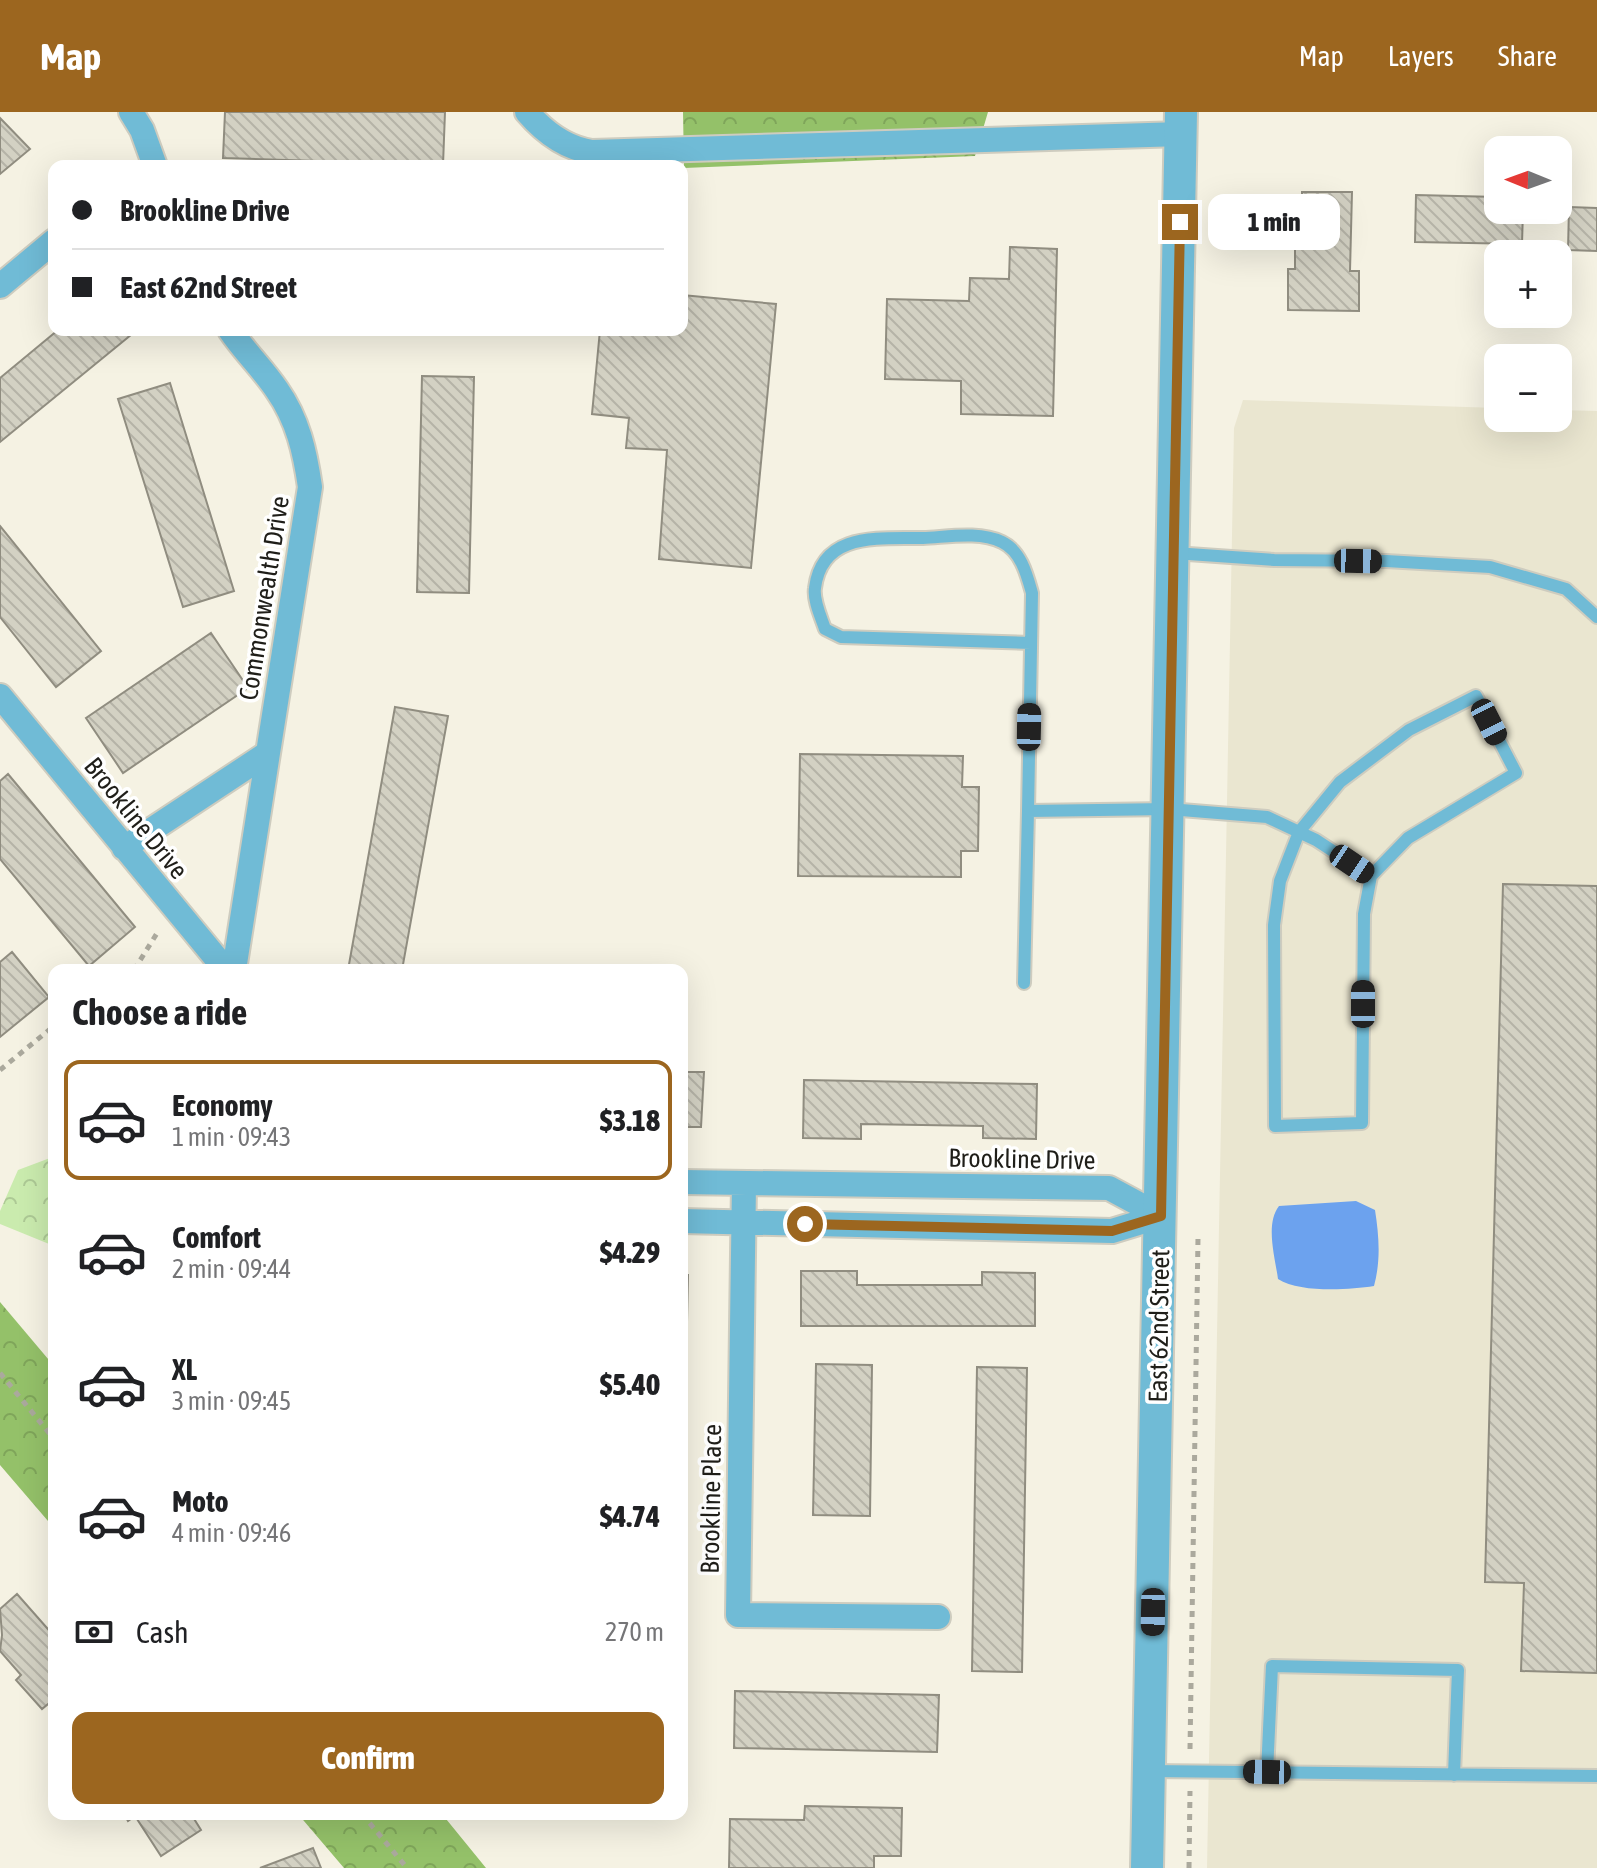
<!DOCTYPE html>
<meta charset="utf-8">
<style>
body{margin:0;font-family:"Asap Condensed",sans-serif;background:#f2f2f2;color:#202124;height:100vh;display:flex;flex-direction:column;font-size:30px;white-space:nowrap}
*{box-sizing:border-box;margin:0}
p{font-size:26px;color:#757577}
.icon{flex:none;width:44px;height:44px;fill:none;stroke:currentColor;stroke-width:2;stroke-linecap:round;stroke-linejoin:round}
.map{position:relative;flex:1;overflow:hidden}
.drawer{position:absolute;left:48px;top:852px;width:640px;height:856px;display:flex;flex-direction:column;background:#fff;border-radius:16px;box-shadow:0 8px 32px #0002}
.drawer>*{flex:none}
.banner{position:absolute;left:48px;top:48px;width:640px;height:176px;border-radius:16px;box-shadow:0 8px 32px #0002;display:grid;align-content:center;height:176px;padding:0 24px;background:#fff}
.needle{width:52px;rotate:271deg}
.tools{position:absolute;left:1484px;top:24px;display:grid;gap:16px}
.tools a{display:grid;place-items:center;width:88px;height:88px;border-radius:16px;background:#fff;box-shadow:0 8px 32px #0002;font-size:40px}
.end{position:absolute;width:36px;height:36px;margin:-18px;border:10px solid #9c661f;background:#fff;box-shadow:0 0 0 4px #fff}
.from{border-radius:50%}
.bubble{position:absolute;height:56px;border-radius:16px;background:#fff;box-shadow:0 8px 32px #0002;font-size:26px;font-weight:800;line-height:56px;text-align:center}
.car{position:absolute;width:24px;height:48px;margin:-24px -12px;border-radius:10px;box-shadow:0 0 6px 2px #0007;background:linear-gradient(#222 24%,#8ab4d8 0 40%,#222 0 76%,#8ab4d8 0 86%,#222 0)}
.banner b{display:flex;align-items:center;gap:28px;height:76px;font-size:30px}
.banner b+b{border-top:2px solid #e0e0e0}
.banner i{width:20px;height:20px;background:#202124}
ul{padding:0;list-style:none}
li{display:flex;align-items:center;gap:24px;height:120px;margin:0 16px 12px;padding:0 8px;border:4px solid transparent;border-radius:16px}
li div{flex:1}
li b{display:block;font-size:30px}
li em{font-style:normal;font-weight:800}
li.on{border-color:#9c661f}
li>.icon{width:72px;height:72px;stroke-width:1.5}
h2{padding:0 24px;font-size:36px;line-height:96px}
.pay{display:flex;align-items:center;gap:20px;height:88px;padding:0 24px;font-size:30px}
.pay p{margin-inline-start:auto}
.primary-button{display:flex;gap:16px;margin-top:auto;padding:16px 24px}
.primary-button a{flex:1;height:92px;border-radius:16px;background:#9c661f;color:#fff;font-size:32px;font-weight:800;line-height:92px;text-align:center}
header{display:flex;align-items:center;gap:48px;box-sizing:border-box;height:112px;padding:0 40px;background:#9c661f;color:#fff}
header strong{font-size:38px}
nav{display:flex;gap:44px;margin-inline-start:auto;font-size:28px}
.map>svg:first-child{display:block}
</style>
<header>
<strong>Map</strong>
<nav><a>Map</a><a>Layers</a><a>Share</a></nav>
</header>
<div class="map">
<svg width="1597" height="1756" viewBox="0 0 1597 1756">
<defs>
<pattern id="forest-crowns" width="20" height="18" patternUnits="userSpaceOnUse" patternTransform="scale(2)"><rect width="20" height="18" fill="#94c169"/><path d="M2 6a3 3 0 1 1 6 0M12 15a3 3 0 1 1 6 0" fill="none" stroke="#7fa55a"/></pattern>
<pattern id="park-crowns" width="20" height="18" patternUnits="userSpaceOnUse" patternTransform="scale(2)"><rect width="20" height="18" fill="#caebae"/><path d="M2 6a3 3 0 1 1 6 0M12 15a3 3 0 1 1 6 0" fill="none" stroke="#adc995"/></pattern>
<pattern id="building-back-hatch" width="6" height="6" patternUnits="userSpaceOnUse" patternTransform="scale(2)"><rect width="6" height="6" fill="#d3d1c3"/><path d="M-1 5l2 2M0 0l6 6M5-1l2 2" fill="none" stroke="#b5b3a7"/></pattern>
</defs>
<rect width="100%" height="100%" fill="#f5f2e3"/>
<path fill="#eae6d0" d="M1243 288 1498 296V306H1558V298L1597 299V1756H1207L1234 316Z"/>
<path fill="url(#forest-crowns)" d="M683 0H988L975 44 684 56Z
M0 1190 54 1254V1416L0 1353Z
M298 1702H442L486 1756H344Z"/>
<path fill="url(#park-crowns)" d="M54 1023V1134L0 1112V1099L18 1058 50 1046Z"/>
<path fill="#6ca2ee" d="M1356 1089 1375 1098C1379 1124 1381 1148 1374 1174 1348 1178 1300 1181 1278 1167 1275 1145 1265 1112 1279 1094Z"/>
<path fill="url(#building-back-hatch)" stroke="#908d80" stroke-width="2" d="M225 0H445L443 53 223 46Z
M0 6 30 37 0 62Z
M1302 80H1352L1350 159H1359V199L1288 198V157H1295V127H1302Z
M1416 83 1498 85V98H1523L1522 132 1415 130Z
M1569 95 1597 96V139L1568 138Z
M1010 135 1057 137 1053 304 961 302V269L885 267 887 187 969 189 970 166 1009 167Z
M682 183 776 192 751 456 659 447 667 338 626 336 629 306 592 302 600 218H682Z
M58 218H137L0 330V266Z
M422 264 474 265 469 481 417 480Z
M170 271 234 479 183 495 118 287Z
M0 414 101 539 56 575 0 505Z
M211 521 248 576 123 661 86 606Z
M395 595 448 604 402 858H348Z
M800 642 963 644 962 675H979L978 739H961V765L798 764Z
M8 662 135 815 89 854 0 747V669Z
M1503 772 1597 774V1561L1521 1559 1524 1471 1485 1470Z
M12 840 49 885 0 925V850Z
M682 960H704L701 1015H682Z
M804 968 1037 972 1036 1027 983 1026V1014L861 1012V1027L803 1026Z
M801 1159H857V1173H982V1160L1035 1161V1214H801Z
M682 1163H688L687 1210H682Z
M816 1252 872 1253 870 1404 813 1403Z
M977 1255 1027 1256 1022 1560 972 1559Z
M17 1482 54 1524V1537L49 1541 54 1546V1587L42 1597 16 1568 21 1563 0 1539 2 1523 0 1497Z
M735 1579 939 1583 937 1640 734 1636Z
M805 1694 902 1696 901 1744H874V1756H729L730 1707 804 1708Z
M124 1702H191L201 1718 161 1744 135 1704 128 1709Z
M313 1736 321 1756H260Z"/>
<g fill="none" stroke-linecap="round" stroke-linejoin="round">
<defs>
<path id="service" d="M1174 441 1274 448 1386 449 1490 455 1566 477 1597 505
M1031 531 841 525 825 517C821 505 813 488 815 476 822 419 880 427 923 426 948 425 979 419 1002 430 1021 439 1027 463 1032 481L1028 699 1169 697 1267 705 1316 728 1371 764 1364 802 1362 1011 1275 1014 1274 813 1280 769 1299 720 1340 670 1409 618 1476 584 1516 661 1408 726 1371 764
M1024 871 1028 699
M1149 1659 1597 1664
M1267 1660 1272 1554 1458 1558 1454 1663"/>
<path id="minor" d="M131 0 142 18 155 54
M527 0C545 21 565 36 592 40L1182 22
M0 174 54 129
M0 584 226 858
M124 736 268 641 310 375C305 340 298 308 277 278 263 257 244 239 230 218
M234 858 268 641
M682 1070 1109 1076 1161 1104
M744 1071 738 1503 938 1505
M682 1109 1112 1119 1161 1104"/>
<path id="tertiary" d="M1147 1756 1181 0"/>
</defs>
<use href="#service" stroke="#ceccbf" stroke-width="16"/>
<use href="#minor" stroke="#ceccbf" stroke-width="28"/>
<use href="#tertiary" stroke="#ceccbf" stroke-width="36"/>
<path stroke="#aba99d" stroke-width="5" stroke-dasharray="6 6" stroke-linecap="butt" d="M134 858 159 818
M0 958 54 914
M0 1261 54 1327
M1190 1637 1198 1126
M362 1702 407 1756
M1189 1756 1190 1679"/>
<use href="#service" stroke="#70bbd6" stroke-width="12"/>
<use href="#minor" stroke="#70bbd6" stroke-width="24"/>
<use href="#tertiary" stroke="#70bbd6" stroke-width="32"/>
</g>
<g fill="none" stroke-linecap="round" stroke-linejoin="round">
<path stroke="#9c661f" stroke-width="10" d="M805 1112 1112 1119 1161 1104 1180 110"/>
</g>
<g text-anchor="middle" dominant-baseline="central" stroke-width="7" stroke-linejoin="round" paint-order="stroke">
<g font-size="26" fill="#1f1e19" stroke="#fff">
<text transform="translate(264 486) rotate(-81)">Commonwealth Drive</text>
<text transform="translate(136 706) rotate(51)">Brookline Drive</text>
<text transform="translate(1022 1047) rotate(1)">Brookline Drive</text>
<text transform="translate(1159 1214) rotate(-89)">East 62nd Street</text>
<text transform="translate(711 1387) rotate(-89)">Brookline Place</text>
</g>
</g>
</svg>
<div class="tools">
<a><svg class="needle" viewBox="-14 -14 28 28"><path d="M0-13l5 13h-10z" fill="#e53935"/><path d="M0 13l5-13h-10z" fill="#757577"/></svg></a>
<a>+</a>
<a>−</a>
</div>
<i class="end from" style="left:805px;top:1112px"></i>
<i class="end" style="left:1180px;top:110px"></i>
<div class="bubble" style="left:1208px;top:82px;width:132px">1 min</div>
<i class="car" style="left:1358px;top:449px;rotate:91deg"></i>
<i class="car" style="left:1489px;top:610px;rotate:153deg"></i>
<i class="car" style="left:1029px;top:615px;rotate:1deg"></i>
<i class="car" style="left:1352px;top:752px;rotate:124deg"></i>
<i class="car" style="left:1363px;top:892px;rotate:0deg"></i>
<i class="car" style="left:1153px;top:1500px;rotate:181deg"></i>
<i class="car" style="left:1267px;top:1660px;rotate:271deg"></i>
<div class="banner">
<b><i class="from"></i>Brookline Drive</b>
<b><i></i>East 62nd Street</b>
</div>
<section class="drawer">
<h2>Choose a ride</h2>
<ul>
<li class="on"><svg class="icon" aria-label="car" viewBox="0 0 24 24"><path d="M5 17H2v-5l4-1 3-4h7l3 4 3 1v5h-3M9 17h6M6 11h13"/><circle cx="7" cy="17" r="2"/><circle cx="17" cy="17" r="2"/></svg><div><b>Economy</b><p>1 min · 09:43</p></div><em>$3.18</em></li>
<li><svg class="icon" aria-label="car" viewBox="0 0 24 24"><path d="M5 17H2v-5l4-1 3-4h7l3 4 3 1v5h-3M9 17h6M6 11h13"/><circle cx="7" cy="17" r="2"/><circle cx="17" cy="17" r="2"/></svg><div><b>Comfort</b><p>2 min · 09:44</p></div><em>$4.29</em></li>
<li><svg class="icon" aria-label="car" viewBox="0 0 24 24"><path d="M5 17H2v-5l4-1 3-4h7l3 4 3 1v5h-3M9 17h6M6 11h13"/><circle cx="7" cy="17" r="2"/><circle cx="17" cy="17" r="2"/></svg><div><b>XL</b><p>3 min · 09:45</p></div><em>$5.40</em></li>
<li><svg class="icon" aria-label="car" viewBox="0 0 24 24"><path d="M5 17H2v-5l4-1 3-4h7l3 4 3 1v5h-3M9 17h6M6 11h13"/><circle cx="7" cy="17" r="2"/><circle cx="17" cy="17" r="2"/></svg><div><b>Moto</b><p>4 min · 09:46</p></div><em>$4.74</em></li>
</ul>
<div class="pay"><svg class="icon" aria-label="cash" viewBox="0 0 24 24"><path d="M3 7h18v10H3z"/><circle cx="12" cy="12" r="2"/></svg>Cash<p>270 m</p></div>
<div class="primary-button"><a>Confirm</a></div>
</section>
</div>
